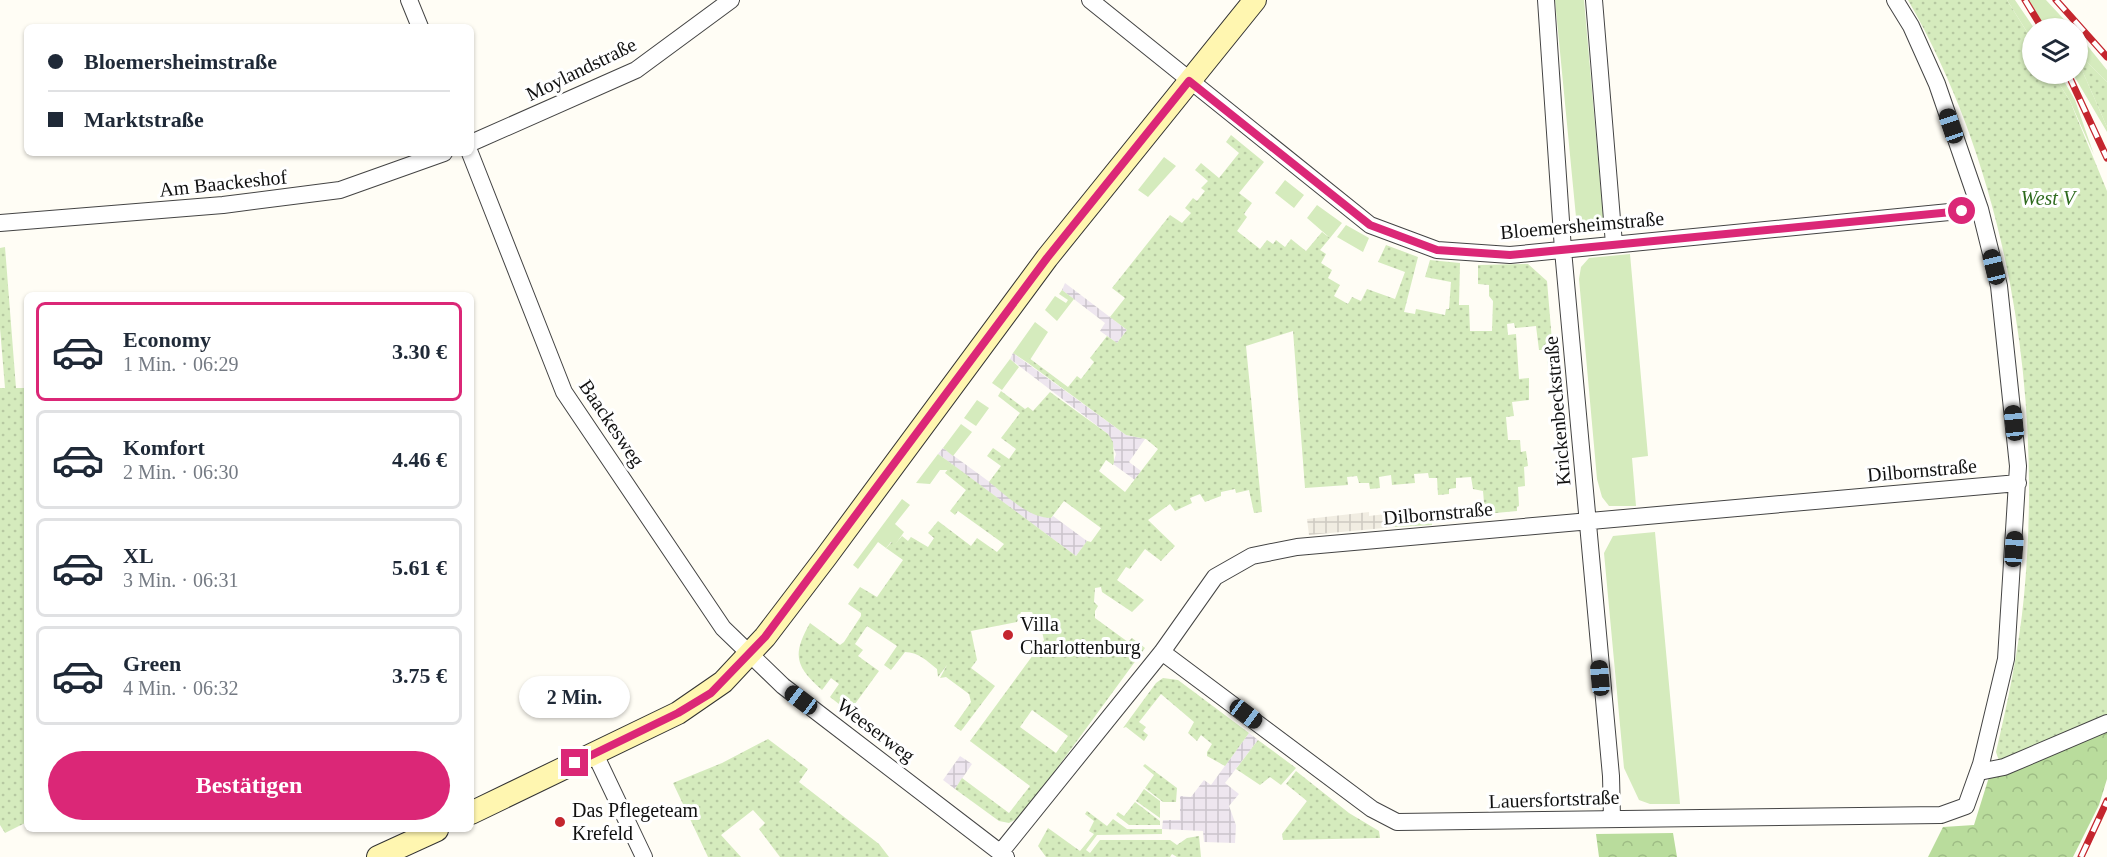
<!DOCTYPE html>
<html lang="de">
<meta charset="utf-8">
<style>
body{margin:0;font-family:"Times New Roman",serif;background:#f6f6f7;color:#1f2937;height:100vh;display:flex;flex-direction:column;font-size:22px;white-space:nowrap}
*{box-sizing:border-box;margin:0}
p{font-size:20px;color:#747a83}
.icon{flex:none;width:33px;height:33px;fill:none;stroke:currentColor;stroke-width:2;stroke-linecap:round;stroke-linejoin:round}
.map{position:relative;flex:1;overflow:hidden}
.details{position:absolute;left:24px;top:292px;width:450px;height:540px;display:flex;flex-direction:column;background:#fff;border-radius:9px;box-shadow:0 2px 4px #0004}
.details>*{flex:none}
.guide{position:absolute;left:24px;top:24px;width:450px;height:132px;border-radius:9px;box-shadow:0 2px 4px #0004;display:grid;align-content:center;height:132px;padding:0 24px;background:#fff}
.tools{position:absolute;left:2022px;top:18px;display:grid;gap:12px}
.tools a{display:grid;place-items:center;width:66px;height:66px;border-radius:50%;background:#fff;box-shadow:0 2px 4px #0004;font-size:30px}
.end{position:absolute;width:27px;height:27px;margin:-14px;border:8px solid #db2777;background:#fff;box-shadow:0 0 0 3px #fff}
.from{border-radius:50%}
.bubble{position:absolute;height:42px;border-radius:21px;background:#fff;box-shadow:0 2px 4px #0004;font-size:20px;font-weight:600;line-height:42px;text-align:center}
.car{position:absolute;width:18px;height:36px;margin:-18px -9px;border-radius:8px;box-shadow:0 0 4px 2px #0007;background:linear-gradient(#222 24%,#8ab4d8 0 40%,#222 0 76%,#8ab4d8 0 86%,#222 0)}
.guide b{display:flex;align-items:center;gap:21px;height:57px;font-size:22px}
.guide b+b{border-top:2px solid #e0e1e3}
.guide i{width:15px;height:15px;background:#1f2937}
ul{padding:10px 0 0;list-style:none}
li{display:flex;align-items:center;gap:18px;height:99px;margin:0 12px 9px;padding:0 12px;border:3px solid #e0e1e3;border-radius:9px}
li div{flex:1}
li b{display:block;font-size:22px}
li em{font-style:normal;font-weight:600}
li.on{border-color:#db2777}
li>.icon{width:54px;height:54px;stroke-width:1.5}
.button{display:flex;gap:12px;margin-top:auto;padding:12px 24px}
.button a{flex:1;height:69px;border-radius:36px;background:#db2777;color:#fff;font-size:24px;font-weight:600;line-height:69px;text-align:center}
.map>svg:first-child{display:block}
</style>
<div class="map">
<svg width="2107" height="857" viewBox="0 0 2107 857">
<defs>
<pattern id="industrial-grid" width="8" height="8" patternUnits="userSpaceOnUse" patternTransform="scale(1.5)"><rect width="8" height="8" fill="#eee6ef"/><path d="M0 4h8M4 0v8" fill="none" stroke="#cbc4cc"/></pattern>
<pattern id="forest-crowns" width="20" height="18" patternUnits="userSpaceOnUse" patternTransform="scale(1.5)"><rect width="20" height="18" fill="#b9dc9c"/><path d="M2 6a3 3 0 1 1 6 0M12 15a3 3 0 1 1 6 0" fill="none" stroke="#9ebc85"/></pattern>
<pattern id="garden-dots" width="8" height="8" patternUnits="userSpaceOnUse" patternTransform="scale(1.5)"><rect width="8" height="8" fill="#d5ebbd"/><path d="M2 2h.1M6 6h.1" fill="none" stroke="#b6c8a1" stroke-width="1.8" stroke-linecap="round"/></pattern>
<pattern id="plaza-grid" width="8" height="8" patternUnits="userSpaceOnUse" patternTransform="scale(1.5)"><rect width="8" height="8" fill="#f1ede2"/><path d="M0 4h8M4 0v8" fill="none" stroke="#cecac1"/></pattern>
</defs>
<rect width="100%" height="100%" fill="#fffdf5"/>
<path fill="url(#industrial-grid)" d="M1065 283 1127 330 1117 343 1100 331 1105 323 1062 290Z
M1013 353 1126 435 1145 439 1129 462 1141 471 1135 480 1113 464 1116 454 1108 434 1010 359Z
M943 448 1032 513 1051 518 1053 516 1087 541 1076 556 938 454Z
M1249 733 1258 740 1225 783 1239 794 1229 806 1236 825 1235 843 1204 842 1203 831 1162 829 1163 820H1180V796L1191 797 1204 780 1211 785Z
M960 756 972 764 955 789 943 780Z"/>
<path fill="#d5ebbd" d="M1555 0H1584L1604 226 1582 227 1576 217Z
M2007 0H2015L2034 28 2032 40Z
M2028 0H2046L2072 28H2046Z
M2078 34 2107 70V82L2078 53Z
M2078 61 2107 127V132L2073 74H2078Z
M2053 74H2060L2075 100 2094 155 2070 101Z
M1164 157 1176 166 1148 197 1138 190Z
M1285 180 1304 195 1294 208 1275 193Z
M1317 205 1342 223 1330 238 1307 218Z
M1346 225 1369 238 1363 252 1337 237Z
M1630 254 1648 456 1632 458 1636 506H1609L1602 497 1597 479 1579 279 1581 267 1589 258Z
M1062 290 1074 299 1057 321 1045 310 1055 296 1066 303 1068 300 1059 294Z
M1035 322 1048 332 1028 363 1013 353Z
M1010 359 1019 367 1002 390 992 383Z
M977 400 989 408 976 426 964 418Z
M961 424 972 432 953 456 943 448Z
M938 454 952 464 949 470H940L930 484 916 483Z
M902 499 910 505 895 524 904 532 895 545 891 542 886 548 878 542 858 569 853 565Z
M1432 511V525L1395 527 1394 513 1412 514Z
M1655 532 1680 804H1650L1639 800 1624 768 1604 553 1613 536Z"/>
<path fill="url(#forest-crowns)" d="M2107 727V779L2099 805 2073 857H1928L1943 827 1974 825 1989 777Z
M1673 833 1677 857H1599L1596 834Z"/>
<path fill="url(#garden-dots)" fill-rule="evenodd" d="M1908 0H2007L2032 40V74H2053L2070 101 2107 191V717L1999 761 1996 752C2008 701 2019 649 2024 596 2043 396 2009 176 1908 0Z
M2078 53 2107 82V127L2078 61Z
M1231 135 1264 162 1239 193 1252 203 1244 214 1247 217 1237 231 1260 249 1267 240 1273 244 1276 240 1285 247 1291 239 1306 251 1322 232 1330 238 1320 250 1326 254 1321 263 1332 270 1328 278 1340 285 1334 296 1348 304 1352 297 1361 301 1367 289 1395 299 1405 272 1378 262 1386 245 1418 257 1404 312 1415 314 1416 309 1445 315 1446 309H1449L1451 282 1425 277 1430 260 1460 263 1459 305H1469L1470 331H1492L1493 301 1489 296V285L1478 284V265L1528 264 1547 281 1554 365 1548 366 1546 350H1539L1536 326 1515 328 1514 323 1507 324 1508 335 1516 334 1519 379 1529 378V400L1512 402 1514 416 1506 417 1508 440H1520L1521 452 1526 451 1528 466 1524 467 1525 486 1518 487 1519 506 1517 507V511L1485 514 1483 491 1473 489 1471 477 1456 478V488L1449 489V494L1438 495 1437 478H1429L1428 473 1414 474 1415 483 1392 485 1391 475 1379 477 1380 488 1370 489 1369 483H1359L1357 476 1347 477 1348 485 1305 488 1293 331 1246 346 1262 512 1254 513 1249 490 1236 493 1235 489 1221 492V496L1205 502 1200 494 1190 498 1192 503 1175 511 1170 504 1148 520 1175 546 1161 561 1145 549 1130 569 1126 567 1117 580 1144 600 1132 612 1102 592 1101 587 1095 588 1094 602 1098 606 1095 611V618L1128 642 1132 638 1145 648 1022 816 1009 823 999 821 955 789 962 778 1009 813 1030 786 970 741 1044 640 1039 619H1035L1032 612H1021L1017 622 971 631 977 660 971 668 995 686 961 731 954 726 971 702 969 694 946 677 940 678 947 665 938 677 937 669C927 661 918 652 905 652L891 670 884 665 897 646 867 626 855 644 863 650 858 656 879 671 849 712 830 697 839 684 831 678 822 690C795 666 792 655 810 623L840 645 844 642 861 616V613L848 604 860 587 877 597 903 560 886 548 892 542 895 544 902 536 908 541 911 537 928 547 934 538 928 533 938 521 971 546 977 538 997 552 1004 544 958 511 955 515 950 511 966 490 945 473 952 464 1076 556 1087 541 1091 542 1101 528 1064 501 1051 518C1028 518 1006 495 989 482L1001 466 987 456 993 448 1009 459 1016 449 1001 438 1020 413 998 396 1001 391 1025 409 1028 407 1033 411 1050 392 1108 434 1113 442 1114 462 1113 465 1106 460 1099 471 1125 492 1158 449 1146 439 1126 435 1028 363 1029 358 1068 387 1077 376 1081 379 1094 362 1090 358 1107 336 1117 343 1127 330 1110 317 1125 298 1112 288 1170 215 1182 223 1191 213 1185 208 1193 198 1197 201 1205 191 1201 188 1208 181 1195 170 1201 163 1219 178 1239 153 1226 142ZM1032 710 1068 736 1056 753 1020 727Z
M5 247 16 388H27V822L5 833 0 825V388H5L0 328V248Z
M1163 678 1178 680 1249 733 1225 766 1207 756V752L1212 744 1201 735 1197 741 1188 733 1194 722 1161 694 1139 722 1146 727 1143 731 1148 735 1144 741 1126 727 1123 728 1156 683Z
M768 739 808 769 799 782 879 844 889 857H780L759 829 765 823 753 810 721 835 741 857H708L673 783 722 763Z
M1258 740 1296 768 1281 785 1270 777 1260 785 1236 769Z
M1145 764 1177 788 1176 802H1163L1145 788 1154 775 1143 766Z
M1296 771 1349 813 1379 831 1380 838 1283 840 1282 834 1307 801 1286 784Z
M1144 789 1160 801V818L1136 801Z
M1135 802 1160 821V825H1129L1116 815 1118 812 1124 816Z
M1087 811 1107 826 1113 819 1127 829H1162V834L1097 835 1086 850 1090 853 1100 840H1170L1177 845 1187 838 1199 836 1201 857H1177L1172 854 1170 857H1046L1038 846 1048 828 1080 851 1094 834 1089 831 1094 821 1085 814Z"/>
<path fill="url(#plaza-grid)" d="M1369 512V516L1394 513 1395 527 1309 535 1307 519Z"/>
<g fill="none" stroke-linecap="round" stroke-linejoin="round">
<defs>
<path id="street" d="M409 0 420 27
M1090 0 1370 225 1437 250 1510 255 1980 209
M1546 0 1563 250 1611 776 1612 818
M1594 0 1614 244
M471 143 636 70 731 0
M470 153 564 392 723 628 783 686 1006 857
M0 223 223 205 340 190 444 153
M1162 652 1372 809 1397 822 1941 815 1966 806 1981 764 2006 659 2018 466 1999 286 1980 209 1937 84 1911 26 1895 0
M595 754 644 857
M1979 772 2004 767 2107 723
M1000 853 1162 652 1215 577 1252 556 1297 547 2018 483"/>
<path id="secondary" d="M471 813 678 713 723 682 765 637 826 557 1047 258 1255 0
M378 857 437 830"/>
</defs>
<use href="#street" stroke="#444" stroke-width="18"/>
<use href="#secondary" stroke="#333" stroke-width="24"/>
<use href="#street" stroke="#fff" stroke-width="16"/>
<use href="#secondary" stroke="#fff6b0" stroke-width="22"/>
<defs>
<path id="rail" d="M2025 0 2042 28
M2056 0 2107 57
M2068 74 2107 158
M2081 857 2107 801"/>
</defs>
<use href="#rail" stroke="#c4262e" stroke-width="7"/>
<use href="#rail" stroke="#fff" stroke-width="4.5" stroke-dasharray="14" stroke-linecap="butt"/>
</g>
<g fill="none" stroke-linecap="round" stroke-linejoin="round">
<path stroke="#db2777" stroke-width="8" d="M575 763 678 713 711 693 765 637 1047 258 1189 81 1370 225 1437 250 1510 255 1962 211"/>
</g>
<g fill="#c4262e" stroke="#fff" stroke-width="2">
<circle cx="1008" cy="635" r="6"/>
<circle cx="560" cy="822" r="6"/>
</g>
<g text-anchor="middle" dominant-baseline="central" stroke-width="6" stroke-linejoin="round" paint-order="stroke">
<g font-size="20" fill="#111" stroke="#fff">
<text transform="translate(581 69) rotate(-26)">Moylandstraße</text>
<text transform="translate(223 183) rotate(-6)">Am Baackeshof</text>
<text transform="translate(1582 225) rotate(-5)">Bloemersheimstraße</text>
<text transform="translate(1557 411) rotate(-95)">Krickenbeckstraße</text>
<text transform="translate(612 423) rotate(56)">Baackesweg</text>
<text transform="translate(1922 470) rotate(-5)">Dilbornstraße</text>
<text transform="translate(1438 513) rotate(-5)">Dilbornstraße</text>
<text transform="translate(876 730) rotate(37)">Weeserweg</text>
<text transform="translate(1554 799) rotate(-2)">Lauersfortstraße</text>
</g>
<g font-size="20" font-style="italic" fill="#2f6b1f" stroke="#fff">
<text x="2048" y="198">West V</text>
</g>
<g font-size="20" fill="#111" stroke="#fff" text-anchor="start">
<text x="1020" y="624">Villa<tspan x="1020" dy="23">Charlottenburg</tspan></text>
<text x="572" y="810">Das Pflegeteam<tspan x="572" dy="23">Krefeld</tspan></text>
</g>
</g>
</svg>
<div class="tools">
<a><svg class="icon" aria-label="layers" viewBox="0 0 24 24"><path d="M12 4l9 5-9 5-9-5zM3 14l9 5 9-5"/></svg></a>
</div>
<i class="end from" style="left:1962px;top:211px"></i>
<i class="end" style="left:575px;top:763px"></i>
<div class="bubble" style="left:519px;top:676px;width:111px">2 Min.</div>
<i class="car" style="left:1951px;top:126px;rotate:341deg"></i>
<i class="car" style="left:1994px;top:267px;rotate:346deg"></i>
<i class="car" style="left:2014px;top:423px;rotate:354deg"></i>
<i class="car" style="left:2014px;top:549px;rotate:4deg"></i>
<i class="car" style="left:1600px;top:678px;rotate:355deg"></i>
<i class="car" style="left:801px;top:700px;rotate:307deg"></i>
<i class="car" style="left:1246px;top:714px;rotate:127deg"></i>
<div class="guide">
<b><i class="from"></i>Bloemersheimstraße</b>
<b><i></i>Marktstraße</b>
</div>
<section class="details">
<ul>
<li class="on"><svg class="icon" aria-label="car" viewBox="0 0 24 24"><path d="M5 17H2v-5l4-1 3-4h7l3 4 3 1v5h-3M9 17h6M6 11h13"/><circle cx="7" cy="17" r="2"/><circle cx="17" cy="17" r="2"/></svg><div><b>Economy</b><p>1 Min. · 06:29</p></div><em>3.30 €</em></li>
<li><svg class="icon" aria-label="car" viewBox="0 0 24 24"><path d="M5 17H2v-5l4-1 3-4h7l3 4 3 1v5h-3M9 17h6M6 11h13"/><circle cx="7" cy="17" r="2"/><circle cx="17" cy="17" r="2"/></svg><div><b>Komfort</b><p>2 Min. · 06:30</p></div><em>4.46 €</em></li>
<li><svg class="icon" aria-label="car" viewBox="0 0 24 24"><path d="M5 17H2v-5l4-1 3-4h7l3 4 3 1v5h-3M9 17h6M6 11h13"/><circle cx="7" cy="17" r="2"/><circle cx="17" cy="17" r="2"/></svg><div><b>XL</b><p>3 Min. · 06:31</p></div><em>5.61 €</em></li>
<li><svg class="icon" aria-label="car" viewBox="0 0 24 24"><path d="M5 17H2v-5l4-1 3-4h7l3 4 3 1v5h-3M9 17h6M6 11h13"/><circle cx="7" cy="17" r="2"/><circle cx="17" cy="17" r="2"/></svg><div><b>Green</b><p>4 Min. · 06:32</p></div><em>3.75 €</em></li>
</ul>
<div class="button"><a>Bestätigen</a></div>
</section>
</div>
